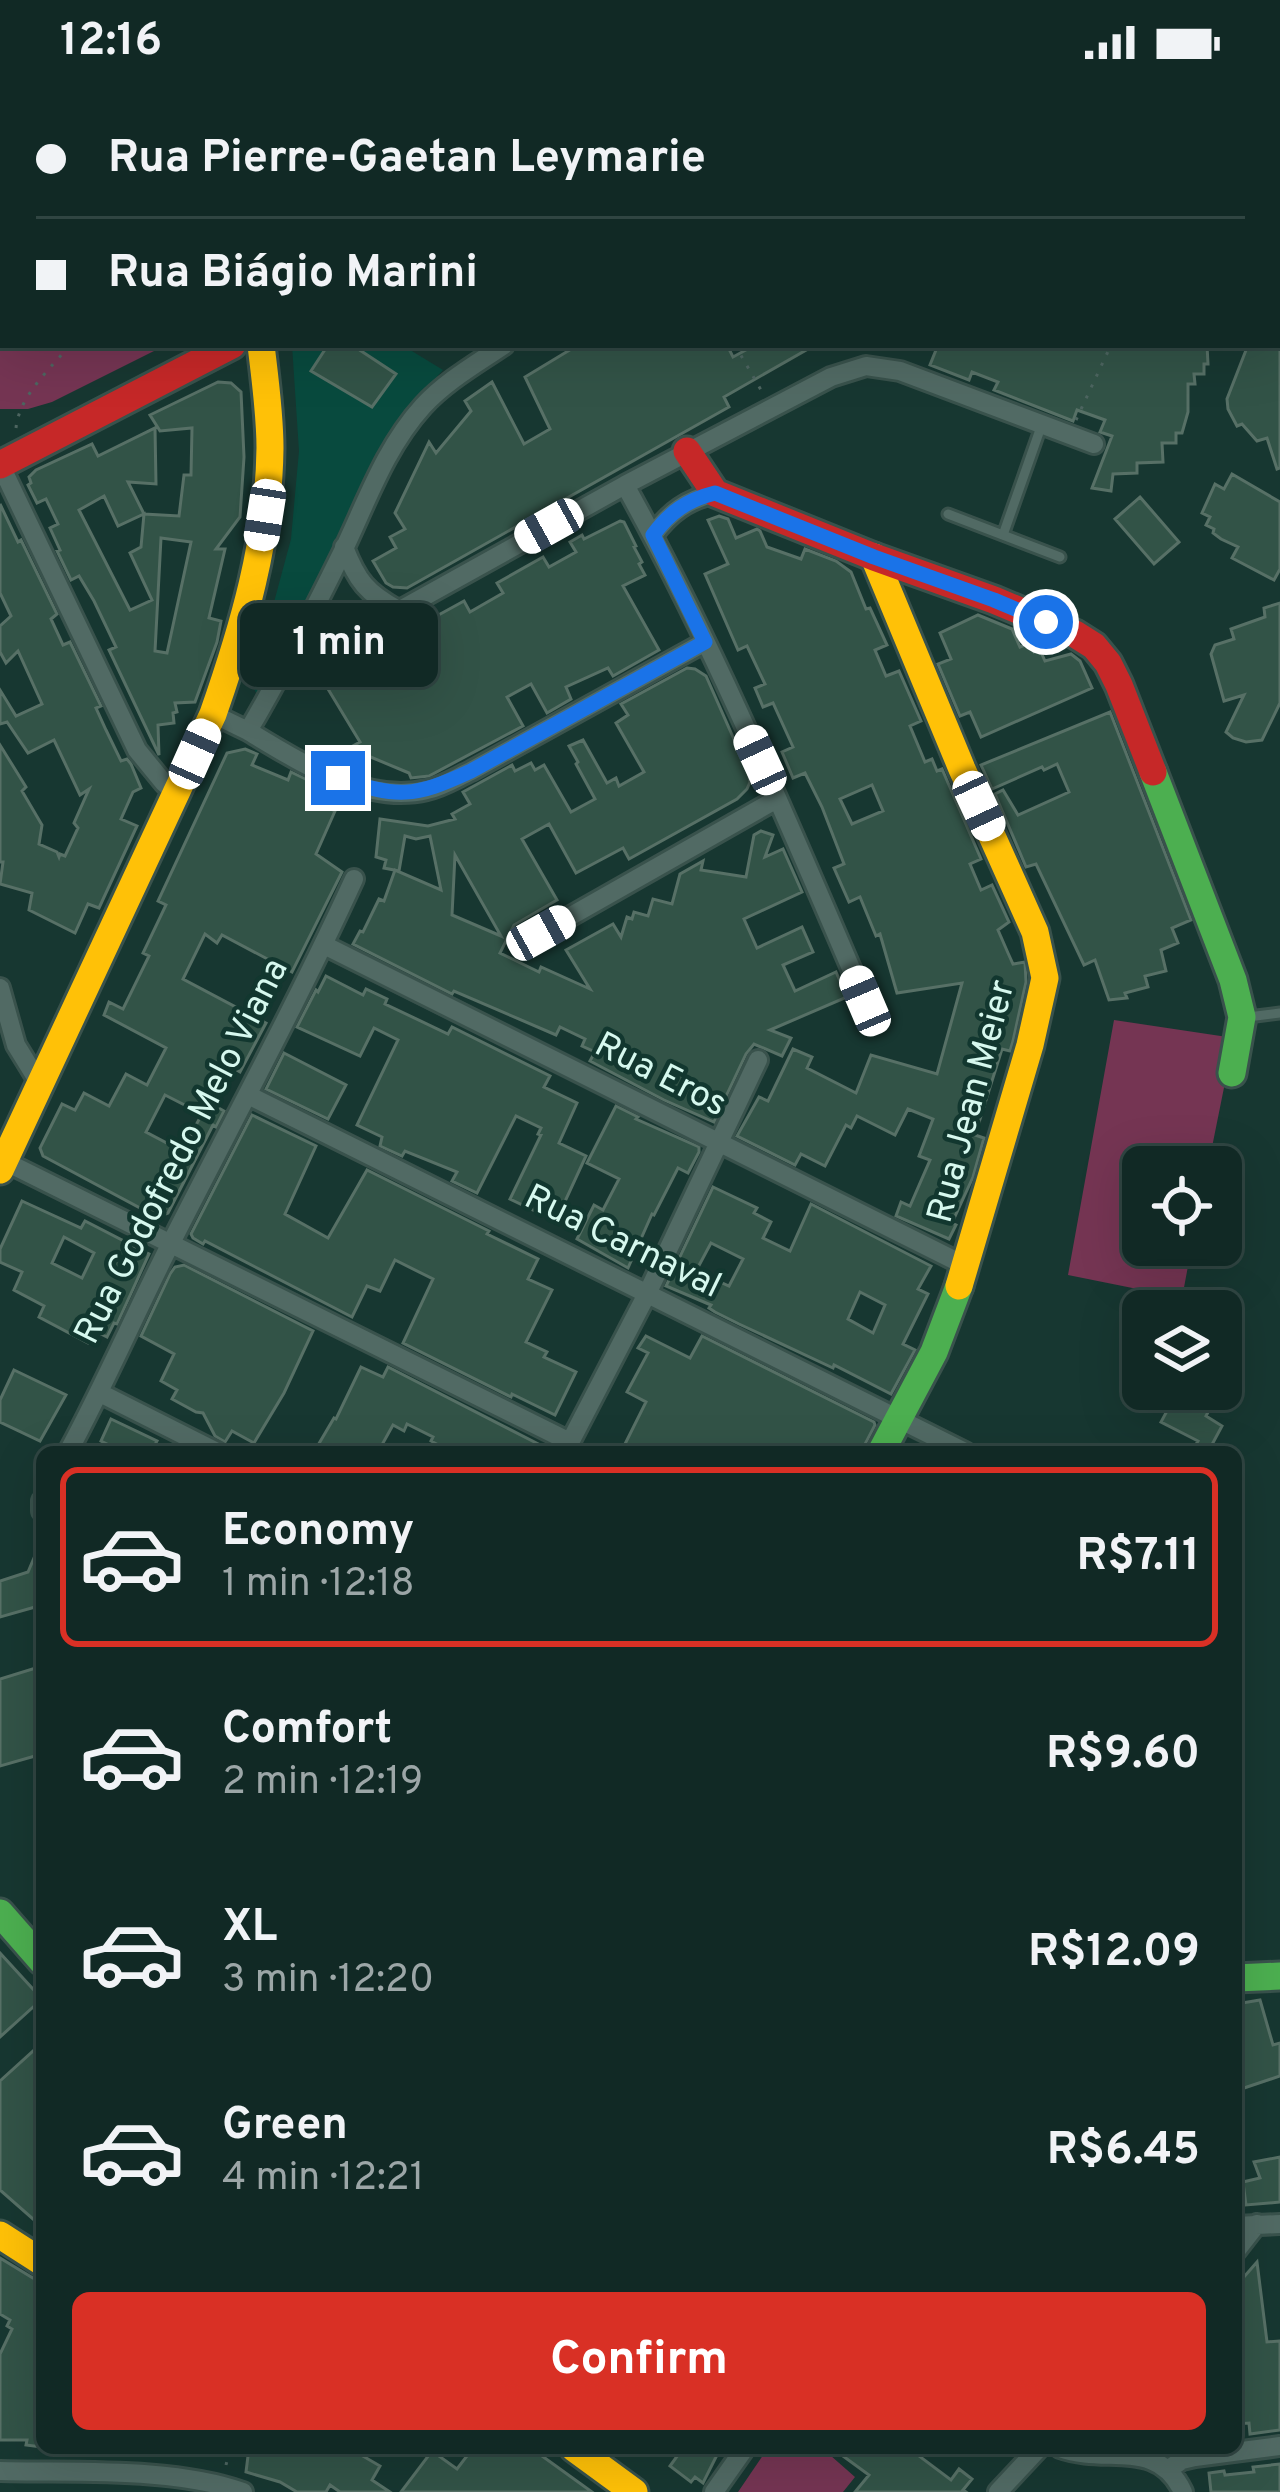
<!DOCTYPE html>
<meta charset="utf-8">
<style>
body{margin:0;font-family:Overpass,sans-serif;background:#1a312d;color:#f1f3f6;height:100vh;display:flex;flex-direction:column;font-size:45px;white-space:nowrap}
*{box-sizing:border-box;margin:0}
p{font-size:39px;color:#9ca6a7}
.icon{flex:none;width:66px;height:66px;fill:none;stroke:currentColor;stroke-width:2;stroke-linecap:round;stroke-linejoin:round}
.map{position:relative;flex:1;overflow:hidden}
.side{position:absolute;left:36px;top:1362px;width:1206px;height:1008px;display:flex;flex-direction:column;background:#112925;border-radius:18px;box-shadow:0 12px 48px #0002,0 0 0 3px #304542}
.side>*{flex:none}
.guide{position:absolute;left:0px;top:0px;width:1281px;height:264px;box-shadow:0 12px 48px #0002,0 0 0 3px #304542;display:grid;align-content:center;height:264px;padding:0 36px;background:#112925}
.tools{position:absolute;left:1122px;top:1062px;display:grid;gap:24px}
.tools a{display:grid;place-items:center;width:120px;height:120px;border-radius:18px;background:#112925;box-shadow:0 12px 48px #0002,0 0 0 3px #304542;font-size:60px}
.end{position:absolute;width:54px;height:54px;margin:-27px;border:15px solid #1a73e8;background:#fff;box-shadow:0 0 0 6px #fff}
.from{border-radius:50%}
.bubble{position:absolute;height:84px;border-radius:18px;background:#112925;box-shadow:0 12px 48px #0002,0 0 0 3px #304542;font-size:39px;font-weight:700;line-height:84px;text-align:center}
.car{position:absolute;width:36px;height:72px;margin:-36px -18px;border-radius:15px;box-shadow:0 0 9px 3px #0007;background:linear-gradient(#fff 24%,#345 0 40%,#fff 0 76%,#345 0 86%,#fff 0)}
.guide b{display:flex;align-items:center;gap:42px;height:114px;font-size:45px}
.guide b+b{border-top:3px solid #304542}
.guide i{width:30px;height:30px;background:#f1f3f6}
ul{padding:21px 0 0;list-style:none}
li{display:flex;align-items:center;gap:36px;height:180px;margin:0 24px 18px;padding:0 12px;border:6px solid transparent;border-radius:18px}
li div{flex:1}
li b{display:block;font-size:45px}
li em{font-style:normal;font-weight:700}
li.on{border-color:#d93025}
li>.icon{width:108px;height:108px;stroke-width:1.5}
.primary-button{display:flex;gap:24px;margin-top:auto;padding:24px 36px}
.primary-button a{flex:1;height:138px;border-radius:18px;background:#d93025;color:#fff;font-size:48px;font-weight:700;line-height:138px;text-align:center}
.status{display:flex;justify-content:space-between;align-items:center;height:84px;padding:0 60px;background:#112925;direction:ltr}
.status svg{height:33px;fill:currentColor}
.map>svg:first-child{display:block}
</style>
<div class="status"><b>12:16</b><svg viewBox="0 0 49 12"><path d="M0 12V9h3v3zM5 12V6h3v6zM10 12V3h3v9zM15 12V0h3v12zM26 1h20v11H26zM47 4h2v5h-2z"/></svg></div>
<div class="map">
<svg width="1280" height="2408" viewBox="0 0 1280 2408">
<rect width="100%" height="100%" fill="#173731"/>
<path fill="#084a3e" d="M292 261H402L443 286 396 338 373 375 267 604 256 609 252 600 291 455 299 367Z"/>
<path fill="#753553" d="M3 234V261H166L52 318 28 325H0V236Z
M1114 936 1234 954 1208 1083H1143V1161H1192L1182 1214 1068 1191Z
M768 2364H822L855 2393 843 2408H738Z"/>
<path fill="#325347" stroke="#577066" stroke-width="3" fill-rule="evenodd" d="M328 261H352L396 290 372 323 311 287Z
M578 261H727L733 273 755 261H815L724 313 729 323 407 504 393 503 386 499 373 477 396 464 390 453 405 445 395 429 429 358 436 369 471 327 465 317 492 298 524 360 550 345 525 293Z
M938 261H1207L1208 280H1204V290H1194L1195 300H1188V328L1182 349H1176V359H1162L1163 378 1137 379V389L1113 390 1111 407 1092 404 1112 352 1100 348 1105 336 1077 326 1073 337 994 306 998 298 972 288 969 296 930 281Z
M1248 261H1280V384L1277 385 1267 354 1257 357 1242 340 1237 342 1228 325 1227 315Z
M218 298 231 299 241 308 244 373 240 433 216 465H225L209 534 221 537 217 558 195 618 175 619 177 628 173 629 174 639 158 641 159 671 109 566 116 563 94 517 79 492 71 496 57 467 60 466 50 444 58 440 46 415 37 419 28 401 31 399 29 393 36 386 92 360 98 372 155 344 156 400 128 398 144 430 179 432 184 391H191L192 344 160 347 150 331ZM104 412 118 442 144 430 141 463 130 469 152 516 130 526 79 426ZM161 454 191 458 167 569 155 567Z
M1232 390 1280 418V485L1274 496 1232 474 1238 463 1221 455 1213 449 1214 445 1206 441 1210 433 1202 429 1215 400 1224 405Z
M1140 413 1179 458 1154 480 1115 435Z
M0 420 18 458 21 456 57 530 51 535 63 561 70 558 101 622 96 624 106 646 121 677 127 675 131 680 141 704 133 708 121 735 137 742 99 824 88 820 75 849 29 826 32 809 0 800 3 778H0V661L26 703 22 707 42 741 39 760 57 768 59 773 60 770 65 772 78 744 74 739 89 705 80 711 54 656 28 669 7 638 0 640V606L16 632 42 620 18 567 6 579 0 568V542L11 532 0 509Z
M719 432 728 435 736 454 757 445 760 447 767 463 801 475 805 465 836 477 851 488 866 525 870 524 887 561 875 566 886 592 899 587 921 637 910 642 925 678 932 675 937 687 942 685 981 775 970 780 981 806 992 801 1009 838 998 846 1008 869 1013 880 1025 878 1026 898 1013 957 1010 967 1002 965 975 1051 984 1054 973 1093 952 1139 956 1141 949 1155 896 1132 901 1118 910 1122 930 1076 919 1072 933 1035 908 1025 895 1051 857 1032 851 1044 846 1041 825 1082 801 1070 795 1081 737 1052 759 1013 768 1017 793 965 812 973 807 984 856 1009 871 971 937 990 962 899 897 909 880 850 876 852 860 813 849 818 834 784 844 780 822 723 805 689 793 694 782 668 793 663 773 619 763 623 755 604 765 600 747 562 738 566 705 490 728 480 708 436ZM872 701 883 727 852 740 840 715Z
M620 437 624 438 636 462 634 463 642 478 639 480 645 491 623 502 659 566 613 592 608 584 566 603 571 615 547 629 531 600 507 613 523 642 429 692 411 694 409 689 349 664 360 658 322 595 464 517 470 528 503 509 497 499 543 473 549 483 576 468 570 458 582 451 584 455Z
M1280 519V619L1262 656 1246 658 1233 654 1226 648 1244 611 1224 617 1211 570 1215 561 1234 555 1231 545 1265 533 1264 524Z
M978 531 1012 545 1020 563 1030 559 1034 568 1040 566 1045 577 1071 570 1080 577 1092 604 981 653 970 628 960 632 938 580 951 575 940 549Z
M687 584 695 585 706 592 748 687 750 698 747 705 737 715 629 775 623 764 576 789 549 740 522 755 557 816 514 841 500 869 539 888 541 883 590 905 566 866 613 840 621 853 627 833 632 835 634 828 648 832 653 815 672 820 680 790 703 777 701 786 746 793 754 751 761 747 773 751 765 773 783 765 802 808 744 835 757 864 802 843 813 868 783 881 795 907 836 888 847 913 770 946 791 954 782 972 754 960 746 970 714 1038 664 1016 590 977 595 968 582 962 585 955 560 943 556 951 454 907 452 910 353 860 360 847 363 848 379 815 384 817 395 786 441 806 430 752 416 755 405 752 399 787 384 784 386 776 376 773 380 735 428 742 455 735 452 730 470 720 463 708 512 681 515 687 531 679 535 686 544 681 571 728 595 715 576 680 578 678 569 662 583 656 607 699 616 694 619 702 644 688 616 639 628 631 621 620ZM455 771 501 852 452 831Z
M1110 628 1191 836 1172 844 1178 859 1161 866 1166 887 1145 892 1148 903 1125 909 1127 914 1109 916 1095 876 1084 881 1036 780 1026 783 995 710 1003 706 1018 731 1069 708 1057 680 1044 686 1042 683 992 705 981 681Z
M245 665 257 670 252 681 288 696 291 688 328 706 322 721 335 727 316 770 342 788 292 888 222 851 217 859 205 850 183 895 266 939 240 988 230 982 210 1019 224 1027 216 1043 213 1041 168 1129 157 1133 43 1072 40 1064 62 1020 75 1026 84 1009 109 1022 126 990 147 1001 166 964 104 931 109 918 123 925 149 872 143 869 166 821 158 817 227 669ZM165 1011 202 1030 182 1067 146 1048Z
M326 892 363 911 366 905 387 915 385 920 448 950 452 943 550 992 544 1003 577 1019 559 1059 586 1072 556 1137 510 1115 541 1051 538 1050 541 1044 516 1032 477 1109 452 1097 457 1088 405 1067 402 1072 380 1062 382 1053 357 1041 398 956 374 944 360 972 297 943 316 906 318 908Z
M284 969 346 1001 328 1035 266 1005Z
M616 1022 638 1033 636 1035 699 1063V1068L688 1089 678 1084 654 1131 652 1130 628 1184 577 1155 594 1121 603 1126 619 1095 587 1079Z
M252 1031 316 1062 285 1130 328 1154 367 1086 489 1147 487 1150 538 1175 528 1195 552 1206 526 1258 547 1268 544 1273 576 1288 555 1331 512 1310 511 1313 403 1259 433 1195 395 1176 380 1207 367 1202 352 1233 205 1157 203 1160 193 1154 191 1150Z
M713 1103 757 1124 754 1129 771 1138 763 1154 790 1167 811 1120 931 1182 918 1205 928 1210 903 1260 915 1266 891 1310 834 1281 833 1284 739 1240 715 1228 709 1224 711 1221 666 1202ZM711 1159 743 1175 729 1202 696 1187ZM860 1208 885 1221 873 1249 848 1235Z
M22 1117 81 1144 85 1137 149 1170 117 1240 114 1239 107 1253 95 1247 88 1259 39 1233 44 1222 14 1206 22 1188 0 1178V1165ZM64 1153 94 1169 82 1194 52 1179Z
M184 1181 313 1247 284 1309 254 1359 232 1347 225 1358 215 1352 203 1329 196 1328 172 1315 177 1306 161 1297 174 1270 141 1252 170 1190 175 1183Z
M646 1252 690 1274 702 1252 874 1338 875 1341 861 1368H621L646 1318 627 1308 648 1269 638 1264Z
M361 1283 383 1293 388 1283 554 1368H440L442 1363 431 1357 433 1353 407 1340 404 1347 393 1341 378 1368H314L334 1334 336 1335Z
M14 1286 66 1311 40 1357 0 1338V1316Z
M1187 1305H1220L1206 1332 1222 1342 1208 1368 1195 1362 1198 1357 1161 1338 1174 1314 1180 1318Z
M111 1335 157 1357 151 1368H123L101 1357Z
M42 1455V1503L38 1511 42 1514V1521L0 1533V1497L28 1488Z
M42 1582V1670L0 1682V1595Z
M0 1869 42 1915 0 1953Z
M1260 1916 1273 1961 1280 1959V1992L1241 2005 1236 1991V1920Z
M42 1959V2030L35 2036 42 2043V2143L0 2106V1997Z
M1280 2073V2118L1246 2121 1243 2098 1260 2094 1254 2078Z
M0 2174 33 2194 42 2196V2363L26 2361 27 2356H0V2270L12 2245 7 2242 10 2236 0 2230Z
M1257 2178 1267 2258 1280 2257V2346L1250 2350 1249 2339 1236 2340V2202Z
M249 2364H327L336 2370 340 2364H349L380 2382 372 2396 390 2408H340L330 2401 326 2408H297L280 2398 246 2388Z
M473 2364H531L592 2408H401L432 2367 457 2385Z
M683 2364H704L716 2373 703 2399 695 2393 691 2398 670 2382Z
M832 2364H924L919 2372 951 2396 959 2385 972 2395 963 2406 966 2408H855L869 2391Z
M1280 2380V2408H1211L1209 2389 1224 2387 1225 2391 1254 2388 1253 2383Z"/>
<g fill="none" stroke-linecap="round" stroke-linejoin="round">
<defs>
<path id="lane" d="M948 430 1060 473
M1003 451 1042 340
M1248 933 1280 929"/>
<path id="street" d="M554 0 557 3
M983 3 989 0
M0 60 3 63
M0 188 3 186
M0 380 137 666 164 699 177 710
M625 401C717 567 790 743 865 917
M653 451C670 428 687 416 715 409
M344 463C357 497 367 509 398 526
M285 584 321 570 625 401 831 293 866 282 900 287 1094 360
M213 630 248 647C283 588 313 528 343 467 367 417 385 364 423 322 446 297 476 280 504 261
M248 647C298 677 365 721 427 706 442 703 456 694 471 687L705 558
M541 849 777 715
M324 861 966 1182
M0 904 16 961 40 1000
M248 1011 965 1368
M4 1077 570 1358
M100 1309 217 1368
M567 1364 648 1208 758 976
M68 1368C106 1298 137 1225 173 1155 234 1035 298 917 354 795
M42 1417V1427
M1236 2142 1280 2140
M1236 2167 1257 2140
M1060 2364C1107 2381 1157 2353 1183 2408
M1169 2385 1182 2376 1195 2373 1280 2362
M0 2387C75 2389 173 2383 243 2408
M714 2408 745 2364
M998 2408 1039 2364"/>
<path id="fast" d="M165 0 167 3
M1138 0 1146 3
M1278 18 1280 17
M1153 688 1233 896 1242 933 1232 989
M881 1368 934 1268 959 1202
M0 1829 42 1877
M1236 1894 1280 1892"/>
<path id="slow" d="M734 3 740 0
M874 473 962 685 1035 848 1045 894 1030 961 959 1202
M0 1086 213 630C243 544 269 456 270 364 270 330 265 295 261 261
M0 2151 42 2178
M574 2364 634 2408"/>
<path id="jam" d="M687 367 715 409 874 473 994 516 1075 550 1094 562 1108 579 1119 601 1153 688
M0 381 232 261"/>
</defs>
<use href="#lane" stroke="#39524c" stroke-width="15"/>
<use href="#street" stroke="#39524c" stroke-width="24"/>
<use href="#fast" stroke="#39524c" stroke-width="33"/>
<use href="#slow" stroke="#39524c" stroke-width="33"/>
<use href="#jam" stroke="#39524c" stroke-width="33"/>
<path stroke="#4d6560" stroke-width="3" stroke-dasharray="3 9" stroke-linecap="butt" d="M735 261 761 306
M1076 336 1111 261
M16 344C19 312 51 284 70 261
M226 2381 230 2364"/>
<use href="#lane" stroke="#516a64" stroke-width="9"/>
<use href="#street" stroke="#516a64" stroke-width="18"/>
<use href="#fast" stroke="#4caf50" stroke-width="27"/>
<use href="#slow" stroke="#ffc107" stroke-width="27"/>
<use href="#jam" stroke="#c62828" stroke-width="27"/>
</g>
<g fill="none" stroke-linecap="round" stroke-linejoin="round">
<path stroke="#1a73e8" stroke-width="15" d="M338 694C398 714 413 714 471 687L705 558 653 451C670 428 687 416 715 409L874 473 994 516 1046 538"/>
</g>
<g text-anchor="middle" dominant-baseline="central" stroke-width="9" stroke-linejoin="round" paint-order="stroke">
<g font-size="36" fill="#d6f8ee" stroke="#12372f">
<text transform="translate(660 992) rotate(27)">Rua Eros</text>
<text transform="translate(973 1018) rotate(-75)">Rua Jean Meier</text>
<text transform="translate(183 1068) rotate(-63)">Rua Godofredo Melo Viana</text>
<text transform="translate(622 1159) rotate(26)">Rua Carnaval</text>
</g>
</g>
</svg>
<div class="tools">
<a><svg class="icon" aria-label="locate" viewBox="0 0 24 24"><circle cx="12" cy="12" r="6"/><path d="M12 2v4M12 18v4M2 12h4M18 12h4"/></svg></a>
<a><svg class="icon" aria-label="layers" viewBox="0 0 24 24"><path d="M12 4l9 5-9 5-9-5zM3 14l9 5 9-5"/></svg></a>
</div>
<i class="end from" style="left:1046px;top:538px"></i>
<i class="end" style="left:338px;top:694px"></i>
<div class="bubble" style="left:240px;top:519px;width:198px">1 min</div>
<i class="car" style="left:265px;top:431px;rotate:189deg"></i>
<i class="car" style="left:549px;top:442px;rotate:241deg"></i>
<i class="car" style="left:195px;top:670px;rotate:24deg"></i>
<i class="car" style="left:760px;top:676px;rotate:335deg"></i>
<i class="car" style="left:979px;top:722px;rotate:155deg"></i>
<i class="car" style="left:541px;top:849px;rotate:61deg"></i>
<i class="car" style="left:865px;top:917px;rotate:337deg"></i>
<div class="guide">
<b><i class="from"></i>Rua Pierre-Gaetan Leymarie</b>
<b><i></i>Rua Biágio Marini</b>
</div>
<section class="side">
<ul>
<li class="on"><svg class="icon" aria-label="car" viewBox="0 0 24 24"><path d="M5 17H2v-5l4-1 3-4h7l3 4 3 1v5h-3M9 17h6M6 11h13"/><circle cx="7" cy="17" r="2"/><circle cx="17" cy="17" r="2"/></svg><div><b>Economy</b><p>1 min · 12:18</p></div><em>R$7.11</em></li>
<li><svg class="icon" aria-label="car" viewBox="0 0 24 24"><path d="M5 17H2v-5l4-1 3-4h7l3 4 3 1v5h-3M9 17h6M6 11h13"/><circle cx="7" cy="17" r="2"/><circle cx="17" cy="17" r="2"/></svg><div><b>Comfort</b><p>2 min · 12:19</p></div><em>R$9.60</em></li>
<li><svg class="icon" aria-label="car" viewBox="0 0 24 24"><path d="M5 17H2v-5l4-1 3-4h7l3 4 3 1v5h-3M9 17h6M6 11h13"/><circle cx="7" cy="17" r="2"/><circle cx="17" cy="17" r="2"/></svg><div><b>XL</b><p>3 min · 12:20</p></div><em>R$12.09</em></li>
<li><svg class="icon" aria-label="car" viewBox="0 0 24 24"><path d="M5 17H2v-5l4-1 3-4h7l3 4 3 1v5h-3M9 17h6M6 11h13"/><circle cx="7" cy="17" r="2"/><circle cx="17" cy="17" r="2"/></svg><div><b>Green</b><p>4 min · 12:21</p></div><em>R$6.45</em></li>
</ul>
<div class="primary-button"><a>Confirm</a></div>
</section>
</div>
